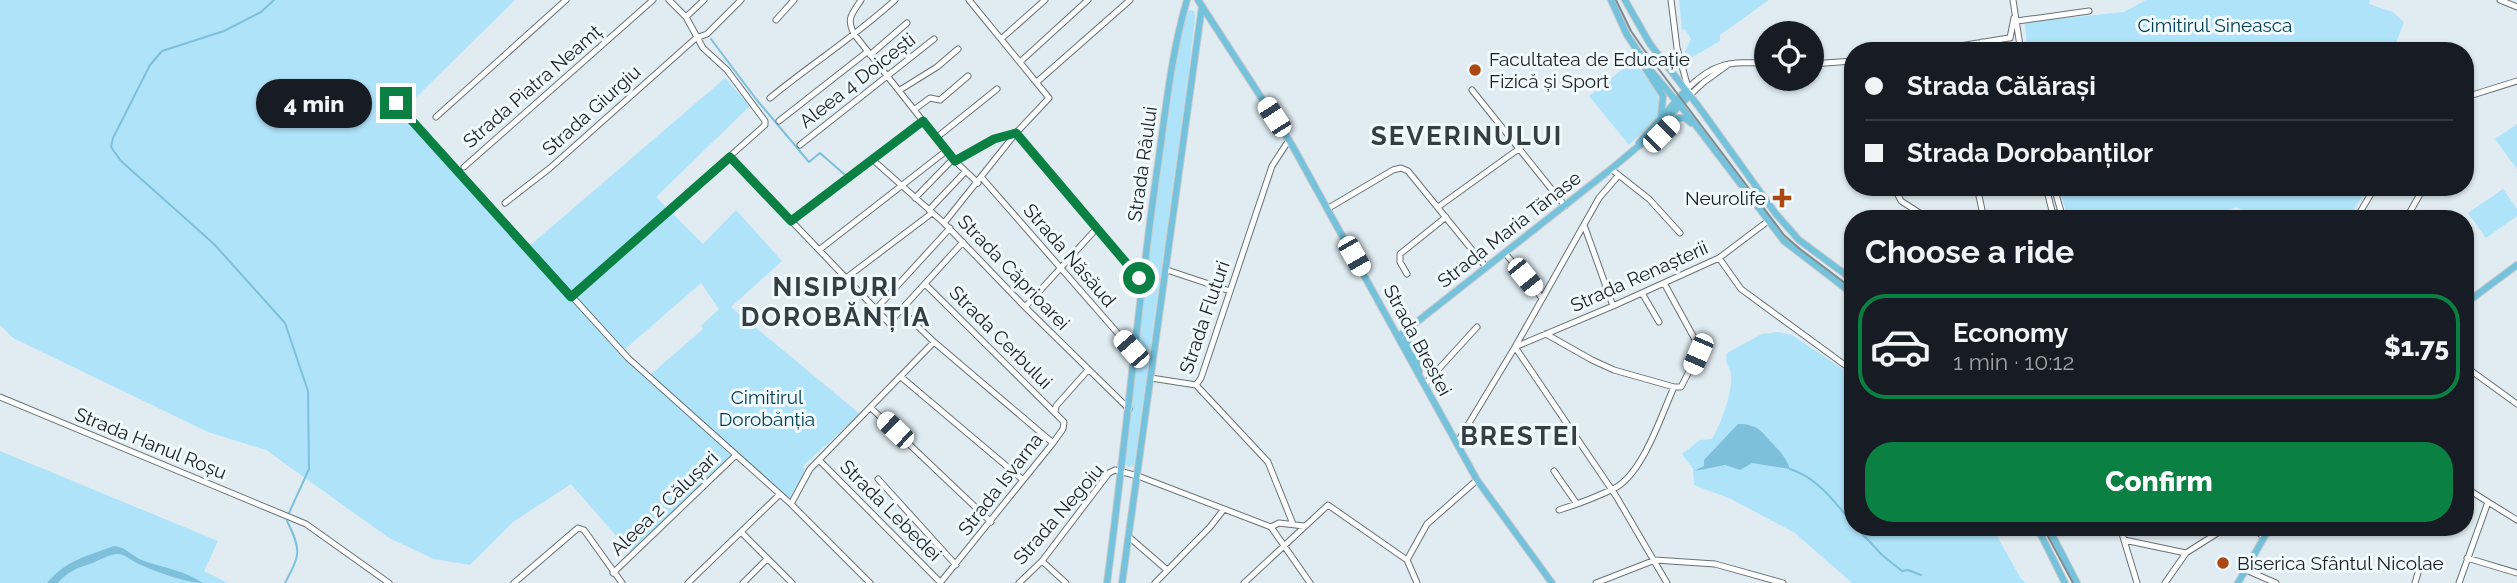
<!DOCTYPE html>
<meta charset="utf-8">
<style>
body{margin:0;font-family:Raleway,sans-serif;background:#242831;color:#f1f3f6;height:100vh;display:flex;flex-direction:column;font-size:26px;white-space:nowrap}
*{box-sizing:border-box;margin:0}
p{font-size:23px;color:#9ea1a6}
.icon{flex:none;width:38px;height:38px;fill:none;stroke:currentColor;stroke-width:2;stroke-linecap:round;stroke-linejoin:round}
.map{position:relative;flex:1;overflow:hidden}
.sheet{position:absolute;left:1844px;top:210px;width:630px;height:326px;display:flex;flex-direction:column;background:#171b24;border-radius:28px;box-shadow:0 2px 5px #0004}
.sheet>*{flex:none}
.banner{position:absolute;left:1844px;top:42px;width:630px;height:154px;border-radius:28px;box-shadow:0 2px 5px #0004;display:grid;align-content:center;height:154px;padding:0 21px;background:#171b24}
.tools{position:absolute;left:1754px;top:21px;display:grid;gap:14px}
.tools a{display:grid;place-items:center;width:70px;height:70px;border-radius:50%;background:#171b24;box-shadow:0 2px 5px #0004;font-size:35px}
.end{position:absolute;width:32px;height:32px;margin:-16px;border:9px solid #0b8043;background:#fff;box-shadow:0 0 0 4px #fff}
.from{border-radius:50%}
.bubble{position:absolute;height:49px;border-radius:24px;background:#171b24;box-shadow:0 2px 5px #0004;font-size:23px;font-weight:800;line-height:49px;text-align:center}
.car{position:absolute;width:21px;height:42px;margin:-21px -10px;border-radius:9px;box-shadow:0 0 5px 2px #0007;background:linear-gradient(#fff 24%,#345 0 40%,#fff 0 76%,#345 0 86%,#fff 0)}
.banner b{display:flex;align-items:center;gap:24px;height:66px;font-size:26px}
.banner b+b{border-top:2px solid #363941}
.banner i{width:18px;height:18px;background:#f1f3f6}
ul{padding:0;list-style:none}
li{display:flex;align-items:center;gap:21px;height:105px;margin:0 14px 10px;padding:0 7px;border:4px solid transparent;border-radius:28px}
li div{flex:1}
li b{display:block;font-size:26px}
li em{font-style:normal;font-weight:800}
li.active{border-color:#0b8043}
li>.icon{width:63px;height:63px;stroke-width:1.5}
h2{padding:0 21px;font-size:32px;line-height:84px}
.cta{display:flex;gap:14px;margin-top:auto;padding:14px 21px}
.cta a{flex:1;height:80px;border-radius:28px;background:#0b8043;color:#fff;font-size:28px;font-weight:800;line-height:80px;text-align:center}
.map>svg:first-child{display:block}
</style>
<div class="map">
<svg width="2517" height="583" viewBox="0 0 2517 583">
<rect width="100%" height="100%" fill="#e0ecf2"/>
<path fill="#afe3fa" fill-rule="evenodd" d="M0 0H515L405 108 527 248 725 78 750 106 656 197 703 244 736 210 782 261 731 307 860 414 803 466 805 471 789 499 665 390 731 456 631 553 571 484 513 522 470 565 434 559 389 538 266 450 208 432 13 338 0 325ZM701 283 719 309 701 326 703 329 650 375 624 350Z
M1679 0H1769L1720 35V41L1687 60 1685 52 1691 39 1685 29 1682 30Z
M2146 0H2370L2369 4 2393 12 2404 22 2393 51H2027L2025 22 2124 12Z
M1189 10 1194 11 1195 17 1189 70 1134 466 1128 467 1125 463 1147 271 1179 38Z
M1634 60C1643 76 1667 96 1657 116 1653 124 1636 138 1629 145L1589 96Z
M2517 124V169L2495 139Z
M2059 187H2360L2358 191 2363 195 2348 219H2259L2236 207 2210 219H2068Z
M2503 189 2517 209V216L2486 238 2468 213Z
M1778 332 1792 335 1853 376V527H1992L2021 579 2026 583H1852L1795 533 1731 499 1694 485 1693 469 1682 454 1700 440 1712 439C1721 424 1733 392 1731 374 1729 365 1724 363 1727 353L1762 334Z
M0 451 218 541 204 571 228 583H0Z"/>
<path fill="#7ec0db" d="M1738 424C1758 424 1762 432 1771 442 1777 448 1786 457 1790 469L1752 463 1740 470 1725 465 1694 471 1704 466V460Z
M114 546C127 547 132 557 144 561 165 568 185 571 203 583 188 583 156 572 141 565 133 562 124 553 116 554 108 555 98 561 90 564 77 568 67 572 58 583H47C66 560 87 556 114 546Z"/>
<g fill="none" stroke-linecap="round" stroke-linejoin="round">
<path stroke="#7ec0db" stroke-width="2" d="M274 0 261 12 224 31 162 51 150 65 113 138 111 147 121 161 214 244 285 323 308 391 309 469 289 513
M711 39 756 99 809 162 820 153 844 174
M1790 469C1818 478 1835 502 1853 524
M1856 527 1882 555 1902 571 1908 570 1921 575
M285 583C300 555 302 551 287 521"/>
<defs>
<path id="minor" d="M861 0C852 14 846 18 854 34L953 159 978 183
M1671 0 1677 48 1690 95
M2500 0 2517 7
M686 17 704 0
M776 20 794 0
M2017 21 2089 11
M2010 38 2014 18
M1001 39 1045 0
M1982 42 2009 46 2015 49 2020 46 2013 0
M1929 51 2009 38
M870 55 907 23
M1020 62 1088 0
M1811 64 1853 61
M1038 81 1130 0
M1687 89C1714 62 1729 62 1766 63
M900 90 937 67 958 49
M1472 90 1565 206
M1690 95 1704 82 1729 64
M2466 97 2517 81
M770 98C811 64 856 36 895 0
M396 103 628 358 791 504 870 583
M915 109 930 98 940 100 968 76
M436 117 566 0
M779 121 867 52
M936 138 997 89
M800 145 934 39
M730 157 889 323 963 242
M873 160 944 223 1025 307 1129 409
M955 161 994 139 1016 133 1142 281
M464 167 653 0
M1611 169 1649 199 1680 233
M982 178 1135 353
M1894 187 1901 201 1929 219
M1977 187 1984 219
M2046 187 2054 219
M2054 187 2063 219
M915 198 953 159
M505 203 550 168 696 38 707 34 741 0
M1438 207 1520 148
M1327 209 1393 170 1401 168 1408 171 1486 267
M929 210 965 172
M2036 219 2056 213
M2356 219 2375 187
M2406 219 2424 187
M791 221 923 121
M944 223 1016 133 1049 98 969 0
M1584 225 1613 306
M819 250 946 151
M1505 253 1542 298
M1719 258 1741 289 1853 371
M1167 270 1230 291
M1407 274 1400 262V254L1446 217
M846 278 932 213
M925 284 1064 422 1063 429 1053 443 940 583
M1642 293 1659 322
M571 297 765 125V121L727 70 703 48 686 17 669 0
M1025 307 1097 228
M876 309 950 228
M901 310 934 342 1053 443
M1546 334 1592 360 1614 370 1674 387H1681L1698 354V345L1664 283
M2466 367 2517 404
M901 377 1023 480
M1151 378 1196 385
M1425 384 1477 327
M1196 385 1201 378 1272 166 1289 140
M1196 385 1268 462 1293 524
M0 397 306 524 389 583
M871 408 991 522
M1055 412 1056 406 1088 370
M1457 443 1515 347 1599 198 1618 176
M819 460 941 583
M1554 471 1577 504
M878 479 956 565
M2488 502 2517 520
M791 504 810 469 934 342
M1559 510C1578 504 1597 497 1615 488 1643 473 1661 416 1674 387
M1271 527 1279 523 1304 526
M2120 527 2137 583
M2252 527 2264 537
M741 532 792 583
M1129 537 1167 570
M2124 540 2186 553
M2467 558 2517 573
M1407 560 1427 524 1477 480
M1042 561 1066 583
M2246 570 2276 583
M613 573 736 455
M514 583 578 528 584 530 622 583
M688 583 779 495
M743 583 767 559
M1019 583 1042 561 1109 473 1115 470 1138 476 1271 527 1310 583
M1155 583 1210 527 1224 509
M1244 583 1328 505 1407 560 1417 583
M1596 583 1655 560 1715 564 1783 583
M1667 583 1616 496 1515 347 1613 306 1719 258 1768 221
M2165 583 2186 553 2227 527
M2415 583 2420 566
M2459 583 2488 502 2466 488"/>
<path id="major" d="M1198 0 1292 145 1477 480 1552 583
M1611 0 1627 35 1652 72 1688 115 1784 241 1853 294
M1625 0 1650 44 1699 107 1776 214 1799 240 1853 280
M1638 57 1663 96 1661 117
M1646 142 1661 134 1677 118H1685L1691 123
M1639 143 1686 90
M2466 303 2517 265
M1410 328 1406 339 1419 365V372
M1399 336 1611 169 1647 139 1690 95
M2037 527 2065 583
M2048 527 2077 583
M1107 583C1125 448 1137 312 1156 178 1165 118 1170 58 1187 0
M1122 583 1202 6
M2238 583 2270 527"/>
</defs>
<use href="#minor" stroke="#677277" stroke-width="7"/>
<use href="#major" stroke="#c8c9ca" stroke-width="8"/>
<use href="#minor" stroke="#fff" stroke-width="5"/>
<use href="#major" stroke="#74c2dc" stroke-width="6"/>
<path stroke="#818a8e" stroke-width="2" d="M1616 0 1631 31 1642 47 1784 235 1800 249 1853 289
M2043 527 2073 583"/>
</g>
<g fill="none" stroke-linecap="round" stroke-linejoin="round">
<path stroke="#0b8043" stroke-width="9" d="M396 103 571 297 730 157 791 221 923 121 955 161 994 139 1016 133 1139 278"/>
</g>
<g fill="#ab480f" stroke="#eff9fe" stroke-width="2.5">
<circle cx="1475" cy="70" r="7"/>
<path d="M1778.5 187.5h7v7h7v7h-7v7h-7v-7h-7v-7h7z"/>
<circle cx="2223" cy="563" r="7"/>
</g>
<g text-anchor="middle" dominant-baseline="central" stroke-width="6" stroke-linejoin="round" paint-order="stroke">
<g font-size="19" fill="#003d51" stroke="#eff9fe">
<text x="2215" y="25">Cimitirul Sineasca</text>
<text x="767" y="397">Cimitirul<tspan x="767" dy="22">Dorobănția</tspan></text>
</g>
<g font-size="19" fill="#1b2022" stroke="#eff9fe" text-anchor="start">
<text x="1489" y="59">Facultatea de Educație<tspan x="1489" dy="22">Fizică și Sport</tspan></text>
<text x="1766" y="198" text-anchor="end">Neurolife</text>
<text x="2237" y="563">Biserica Sfântul Nicolae</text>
</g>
<g font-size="19" fill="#1b2022" stroke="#eff9fe">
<text transform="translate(857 80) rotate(-38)">Aleea 4 Doicești</text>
<text transform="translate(532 86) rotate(-41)">Strada Piatra Neamț</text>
<text transform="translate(591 110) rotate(-42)">Strada Giurgiu</text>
<text transform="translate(1142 164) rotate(-82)">Strada Râului</text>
<text transform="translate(1509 229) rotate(-38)">Strada Maria Tănase</text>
<text transform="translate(1070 255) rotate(49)">Strada Năsăud</text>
<text transform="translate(1014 272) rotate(46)">Strada Căprioarei</text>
<text transform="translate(1639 276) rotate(-24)">Strada Renașterii</text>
<text transform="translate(1204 317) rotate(-71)">Strada Fluturi</text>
<text transform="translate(1001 337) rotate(45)">Strada Cerbului</text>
<text transform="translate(1418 340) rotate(62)">Strada Brestei</text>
<text transform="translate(151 443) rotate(22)">Strada Hanul Roșu</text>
<text transform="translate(1000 484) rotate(-52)">Strada Isvarna</text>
<text transform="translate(664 503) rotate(-44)">Aleea 2 Călușari</text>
<text transform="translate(891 510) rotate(45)">Strada Lebedei</text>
<text transform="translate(1058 514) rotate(-49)">Strada Negoiu</text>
</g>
<g font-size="26" font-weight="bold" letter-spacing="2" fill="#343e43" stroke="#eff9fe">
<text x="1467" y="136">SEVERINULUI</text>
<text x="836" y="287">NISIPURI<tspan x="836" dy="30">DOROBĂNȚIA</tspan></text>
<text x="1520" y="436">BRESTEI</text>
</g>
</g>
</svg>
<div class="tools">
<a><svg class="icon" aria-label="locate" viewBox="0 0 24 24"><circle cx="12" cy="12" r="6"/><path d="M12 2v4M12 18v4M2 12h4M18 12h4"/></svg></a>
</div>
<i class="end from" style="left:1139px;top:278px"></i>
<i class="end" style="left:396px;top:103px"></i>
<div class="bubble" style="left:256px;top:79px;width:116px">4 min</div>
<i class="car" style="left:1274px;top:117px;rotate:327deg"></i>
<i class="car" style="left:1661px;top:134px;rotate:45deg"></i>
<i class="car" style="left:1354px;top:256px;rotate:150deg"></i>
<i class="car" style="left:1525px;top:277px;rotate:141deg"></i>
<i class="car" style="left:1131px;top:349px;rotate:319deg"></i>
<i class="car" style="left:1698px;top:354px;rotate:203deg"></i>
<i class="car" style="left:895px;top:430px;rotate:314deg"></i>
<div class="banner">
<b><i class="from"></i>Strada Călărași</b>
<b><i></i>Strada Dorobanților</b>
</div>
<section class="sheet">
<h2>Choose a ride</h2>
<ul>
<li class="active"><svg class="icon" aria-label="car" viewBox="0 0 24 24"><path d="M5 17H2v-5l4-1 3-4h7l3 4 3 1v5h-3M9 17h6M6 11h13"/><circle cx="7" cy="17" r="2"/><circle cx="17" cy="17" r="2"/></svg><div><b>Economy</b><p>1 min · 10:12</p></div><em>$1.75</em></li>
</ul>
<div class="cta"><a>Confirm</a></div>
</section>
</div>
